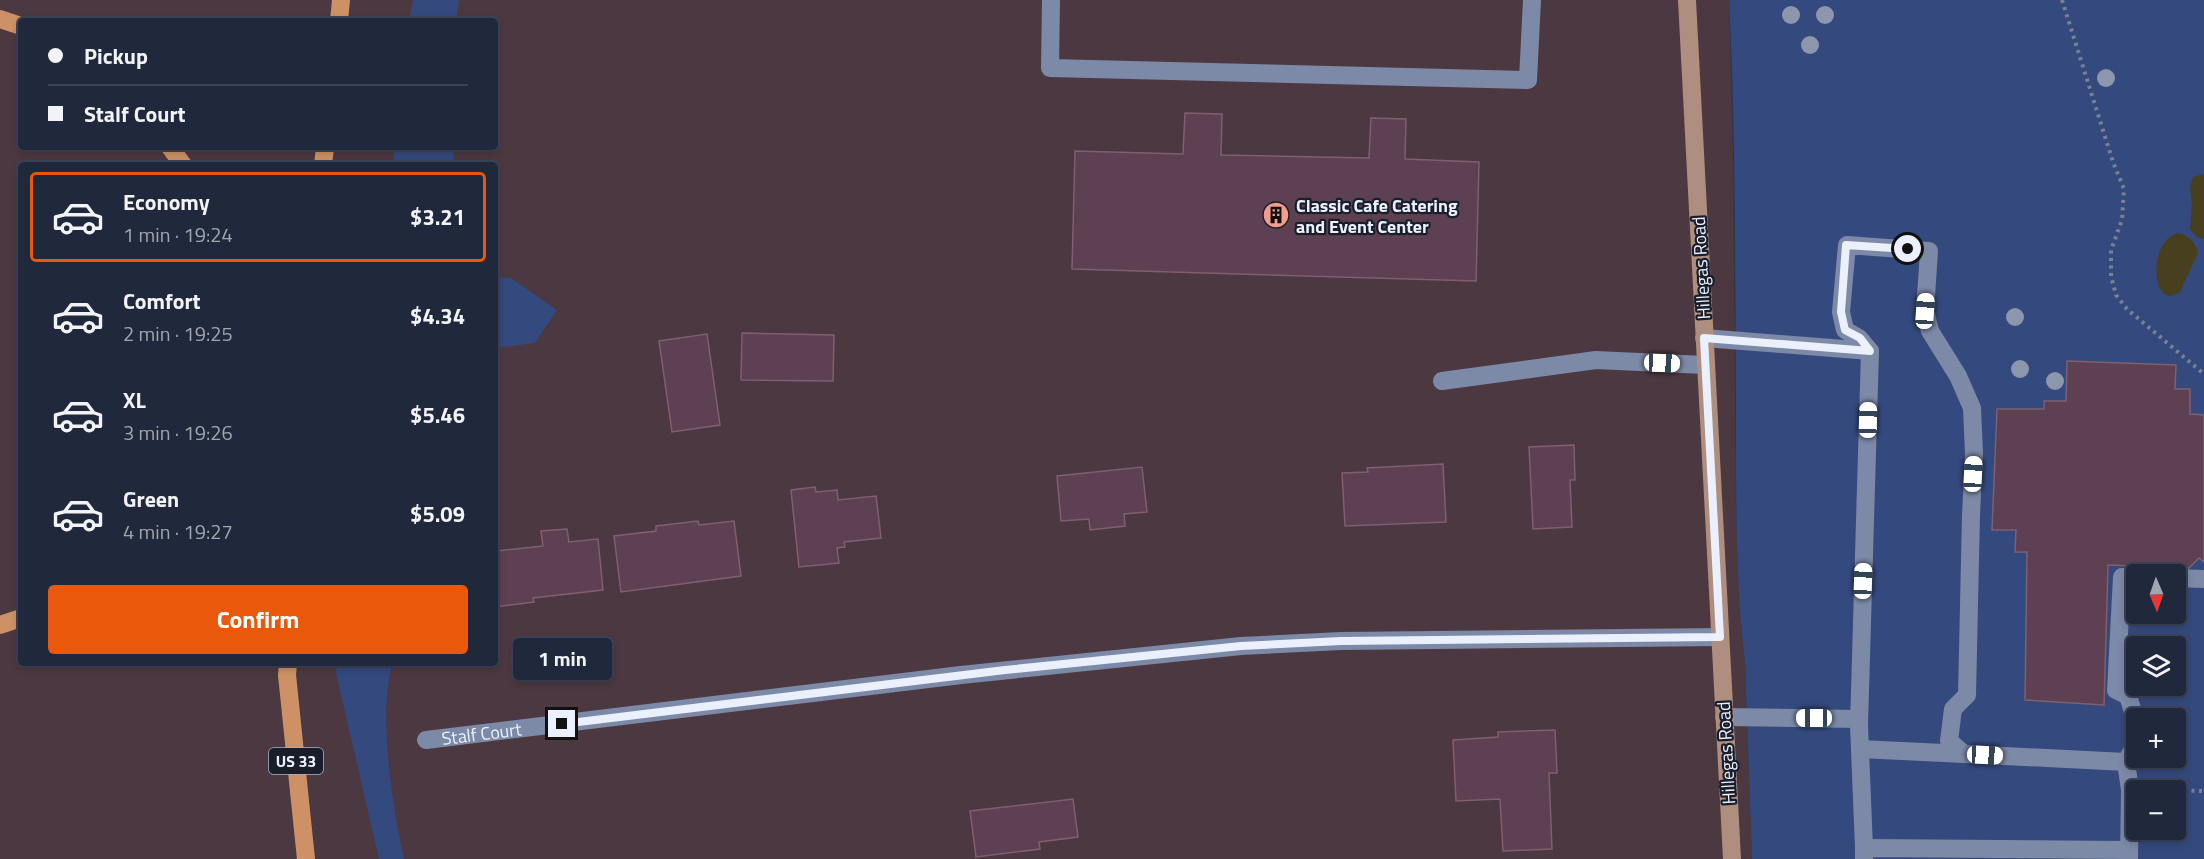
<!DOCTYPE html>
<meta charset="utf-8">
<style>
body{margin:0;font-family:"Titillium Web",sans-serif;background:#283043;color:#f1f3f6;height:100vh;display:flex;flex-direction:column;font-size:22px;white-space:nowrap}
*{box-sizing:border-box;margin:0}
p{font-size:20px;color:#a2a6af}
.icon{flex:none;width:33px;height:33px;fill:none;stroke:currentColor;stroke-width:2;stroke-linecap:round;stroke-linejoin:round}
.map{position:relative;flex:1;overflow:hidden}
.panel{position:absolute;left:18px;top:162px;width:480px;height:504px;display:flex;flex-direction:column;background:#20283c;border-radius:6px;box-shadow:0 3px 9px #0003,0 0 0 2px #3d4456}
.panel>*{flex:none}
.hud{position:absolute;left:18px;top:18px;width:480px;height:132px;border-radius:6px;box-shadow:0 3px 9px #0003,0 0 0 2px #3d4456;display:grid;align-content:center;height:132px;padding:0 30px;background:#20283c}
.needle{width:39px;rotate:178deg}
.buttons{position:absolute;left:2126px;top:564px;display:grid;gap:12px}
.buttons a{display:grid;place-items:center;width:60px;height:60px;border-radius:6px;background:#20283c;box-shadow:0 3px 9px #0003,0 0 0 2px #3d4456;font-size:30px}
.end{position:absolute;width:27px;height:27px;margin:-14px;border:8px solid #eaf0fd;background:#111;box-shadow:0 0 0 3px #111}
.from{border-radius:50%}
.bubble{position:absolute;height:42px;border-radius:6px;background:#20283c;box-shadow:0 3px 9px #0003,0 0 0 2px #3d4456;font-size:20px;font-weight:700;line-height:42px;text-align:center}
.car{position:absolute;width:18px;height:36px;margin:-18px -9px;border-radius:8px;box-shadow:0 0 4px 2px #0007;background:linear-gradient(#fff 24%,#345 0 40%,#fff 0 76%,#345 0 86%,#fff 0)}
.hud b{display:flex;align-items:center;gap:21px;height:57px;font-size:22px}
.hud b+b{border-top:2px solid #3d4456}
.hud i{width:15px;height:15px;background:#f1f3f6}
ul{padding:10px 0 0;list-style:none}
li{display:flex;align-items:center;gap:18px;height:90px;margin:0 12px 9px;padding:0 18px;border:3px solid transparent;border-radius:6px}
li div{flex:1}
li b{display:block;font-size:22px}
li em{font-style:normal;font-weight:700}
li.current{border-color:#ea580c}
li>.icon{width:54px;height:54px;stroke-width:1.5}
.action{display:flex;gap:12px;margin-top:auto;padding:12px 30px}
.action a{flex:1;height:69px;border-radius:6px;background:#ea580c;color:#fff;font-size:24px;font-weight:700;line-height:69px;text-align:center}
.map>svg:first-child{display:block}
</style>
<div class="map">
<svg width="2204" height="859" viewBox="0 0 2204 859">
<rect width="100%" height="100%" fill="#2b3650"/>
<path fill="#4c3840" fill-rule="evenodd" d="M0 0H1729L1733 149 1736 519 1742 633 1745 662 1752 859H0ZM21 21H495V147H21ZM21 165H495V663H21Z"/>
<path fill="#34497d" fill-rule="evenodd" d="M413 0H459L456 21H409Z
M1729 0H2204V859H1752L1745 662C1735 577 1736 490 1736 404 1735 270 1736 134 1729 0ZM2136 574H2175V614H2136ZM2136 646H2175V686H2136ZM2136 718H2175V758H2136ZM2136 790H2175V830H2136Z
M394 147H453L454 165H394Z
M495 277 511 278 557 310 535 343 495 348Z
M337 663H393C377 711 393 809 404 859H379L336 673Z"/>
<path fill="#473f1e" d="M2204 174V239L2197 237 2190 229 2192 206 2190 187 2193 177Z
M2178 233C2189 235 2196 243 2198 253L2180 292C2151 313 2147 240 2178 233Z"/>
<path fill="#5d4051" stroke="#7f5f71" stroke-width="1.5" d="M1185 113 1222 114 1221 155 1369 158 1371 118 1406 119 1405 159 1479 162 1476 281 1072 269 1075 151 1183 154Z
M742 333 834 335 833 381 741 380Z
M707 334 720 425 672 432 659 341Z
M2067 361 2176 365 2175 389H2190V414L2204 415V562L2199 558 2189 568 2108 565 2104 705 2025 700 2027 552H2015L2016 530H1992L1997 409H2044V401H2066Z
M1574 445 1575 480H1570L1572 527 1533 529 1529 447Z
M1443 464 1446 522 1345 526 1342 473 1368 472 1367 468Z
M1142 467 1147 512 1124 514 1125 526 1090 530 1089 519 1061 521 1057 476Z
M815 487 816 492 837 490 838 500 876 496 881 538 844 542 845 547 837 548 839 563 799 567 791 490Z
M698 521 699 525 734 521 741 576 621 592 614 536 656 531V526Z
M567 529 569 542 598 539 603 590 533 598 534 602 495 607V551L543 546 541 531Z
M1555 730 1557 773H1549L1552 849 1503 851 1500 799 1456 801 1453 740 1498 737V732Z
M1073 799 1078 837 1039 842 1040 849 976 857 970 811Z"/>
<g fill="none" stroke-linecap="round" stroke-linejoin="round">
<path stroke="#788196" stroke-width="4" stroke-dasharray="3 4.5" stroke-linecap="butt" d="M2062 0 2113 162 2124 189 2122 220 2111 250V276L2116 295 2127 309 2204 374
M2154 790 2204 791"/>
<g stroke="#7c89a7" stroke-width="18">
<path d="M1051 0 1050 68 1528 80 1532 0"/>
<path d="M1704 338 1870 351"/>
<path d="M1442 381 1596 360 1705 365"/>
<path d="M2175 578 2204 579"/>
<path d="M1724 717 1859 719"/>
<path id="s1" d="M426 740 961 675 1241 646 1341 641 1720 637"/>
<path d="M1860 749 1964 754"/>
<path d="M2126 762 2130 790 2129 859"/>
<path d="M1864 848 1859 725 1870 351 1859 338 1845 330 1841 312 1847 245 1929 251 1925 311 1930 331 1958 376 1972 408 1974 453 1971 515 1967 695 1953 709 1949 741 1964 754 2126 762 2135 745V718L2128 696 2116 690 2122 577H2136"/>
<path d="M1864 859V848L2129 850"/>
</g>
<path stroke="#ad8e7f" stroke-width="18" d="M1687 0 1732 859"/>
<path stroke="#cd9165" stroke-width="18" d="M0 19 21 26
M339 21 341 0
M170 147 183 165
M323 165 325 147
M0 625 21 618
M288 663 287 675 306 859"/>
</g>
<g fill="#8c96ac">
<circle cx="1791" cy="15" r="9"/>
<circle cx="1825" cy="15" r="9"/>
<circle cx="1810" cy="45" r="9"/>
<circle cx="2106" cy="78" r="9"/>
<circle cx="2015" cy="317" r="9"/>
<circle cx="2020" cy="369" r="9"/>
<circle cx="2055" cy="381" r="9"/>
</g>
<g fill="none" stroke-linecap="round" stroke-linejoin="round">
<path stroke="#eaf0fd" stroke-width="8" d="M562 724 1005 670 1241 646 1341 641 1720 637 1704 338 1870 351 1860 338 1845 330 1841 312 1846 245 1908 249"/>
</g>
<defs>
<symbol id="building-disc" viewBox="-11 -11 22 22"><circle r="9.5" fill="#f49d8c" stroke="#191e2a"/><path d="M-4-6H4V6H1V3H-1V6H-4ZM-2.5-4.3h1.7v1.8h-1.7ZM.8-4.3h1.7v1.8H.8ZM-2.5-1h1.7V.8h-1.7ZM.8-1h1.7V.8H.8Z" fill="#111"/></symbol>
</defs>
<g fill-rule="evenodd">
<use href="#building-disc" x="1261" y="200" width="30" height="30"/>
</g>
<g text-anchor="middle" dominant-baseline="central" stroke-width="4.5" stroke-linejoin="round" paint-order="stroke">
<rect fill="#191e2a" stroke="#abb1be" stroke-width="1.5" x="269" y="748" width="54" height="26" rx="4.5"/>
<g font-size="16" font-weight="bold" fill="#eaf0fd">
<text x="296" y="761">US 33</text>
</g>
<g font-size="18" font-weight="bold" fill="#eaf0fd" stroke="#191e2a" text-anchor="start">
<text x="1296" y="205">Classic Cafe Catering<tspan x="1296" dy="21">and Event Center</tspan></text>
</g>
<g font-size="18" fill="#eaf0fd" stroke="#191e2a">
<text transform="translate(1701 268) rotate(-93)">Hillegas Road</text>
<text stroke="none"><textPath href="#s1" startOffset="56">Stalf Court</textPath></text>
<text transform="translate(1726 753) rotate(-93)">Hillegas Road</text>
</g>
</g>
</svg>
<div class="buttons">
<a><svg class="needle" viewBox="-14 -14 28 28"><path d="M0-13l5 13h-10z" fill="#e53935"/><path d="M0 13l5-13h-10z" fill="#a2a6af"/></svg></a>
<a><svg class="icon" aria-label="layers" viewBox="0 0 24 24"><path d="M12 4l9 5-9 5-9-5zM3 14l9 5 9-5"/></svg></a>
<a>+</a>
<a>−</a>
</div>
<i class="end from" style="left:1908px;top:249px"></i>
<i class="end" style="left:562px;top:724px"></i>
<div class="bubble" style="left:513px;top:638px;width:99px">1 min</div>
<i class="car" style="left:1925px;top:311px;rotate:4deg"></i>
<i class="car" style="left:1662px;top:363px;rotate:92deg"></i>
<i class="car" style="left:1868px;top:420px;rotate:1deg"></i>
<i class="car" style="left:1973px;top:474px;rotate:3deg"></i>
<i class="car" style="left:1863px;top:581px;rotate:2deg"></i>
<i class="car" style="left:1814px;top:718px;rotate:270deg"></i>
<i class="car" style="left:1985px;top:755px;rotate:93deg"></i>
<div class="hud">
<b><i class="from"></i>Pickup</b>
<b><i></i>Stalf Court</b>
</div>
<section class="panel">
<ul>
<li class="current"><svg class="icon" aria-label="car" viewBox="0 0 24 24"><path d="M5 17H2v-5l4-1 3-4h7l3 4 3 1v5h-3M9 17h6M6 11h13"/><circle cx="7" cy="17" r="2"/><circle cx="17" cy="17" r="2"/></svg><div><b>Economy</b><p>1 min · 19:24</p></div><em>$3.21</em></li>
<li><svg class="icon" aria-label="car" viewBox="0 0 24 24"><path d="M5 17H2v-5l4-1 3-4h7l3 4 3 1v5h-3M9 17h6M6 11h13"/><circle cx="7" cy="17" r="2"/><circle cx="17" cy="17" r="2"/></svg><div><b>Comfort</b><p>2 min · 19:25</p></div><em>$4.34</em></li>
<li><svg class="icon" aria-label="car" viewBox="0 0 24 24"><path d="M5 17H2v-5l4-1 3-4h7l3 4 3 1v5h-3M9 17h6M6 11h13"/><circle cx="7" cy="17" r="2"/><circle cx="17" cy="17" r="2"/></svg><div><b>XL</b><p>3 min · 19:26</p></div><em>$5.46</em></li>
<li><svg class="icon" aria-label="car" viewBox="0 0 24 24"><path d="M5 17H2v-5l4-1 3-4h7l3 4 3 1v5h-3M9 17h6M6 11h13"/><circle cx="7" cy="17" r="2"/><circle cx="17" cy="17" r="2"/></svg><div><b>Green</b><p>4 min · 19:27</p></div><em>$5.09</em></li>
</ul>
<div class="action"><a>Confirm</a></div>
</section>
</div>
